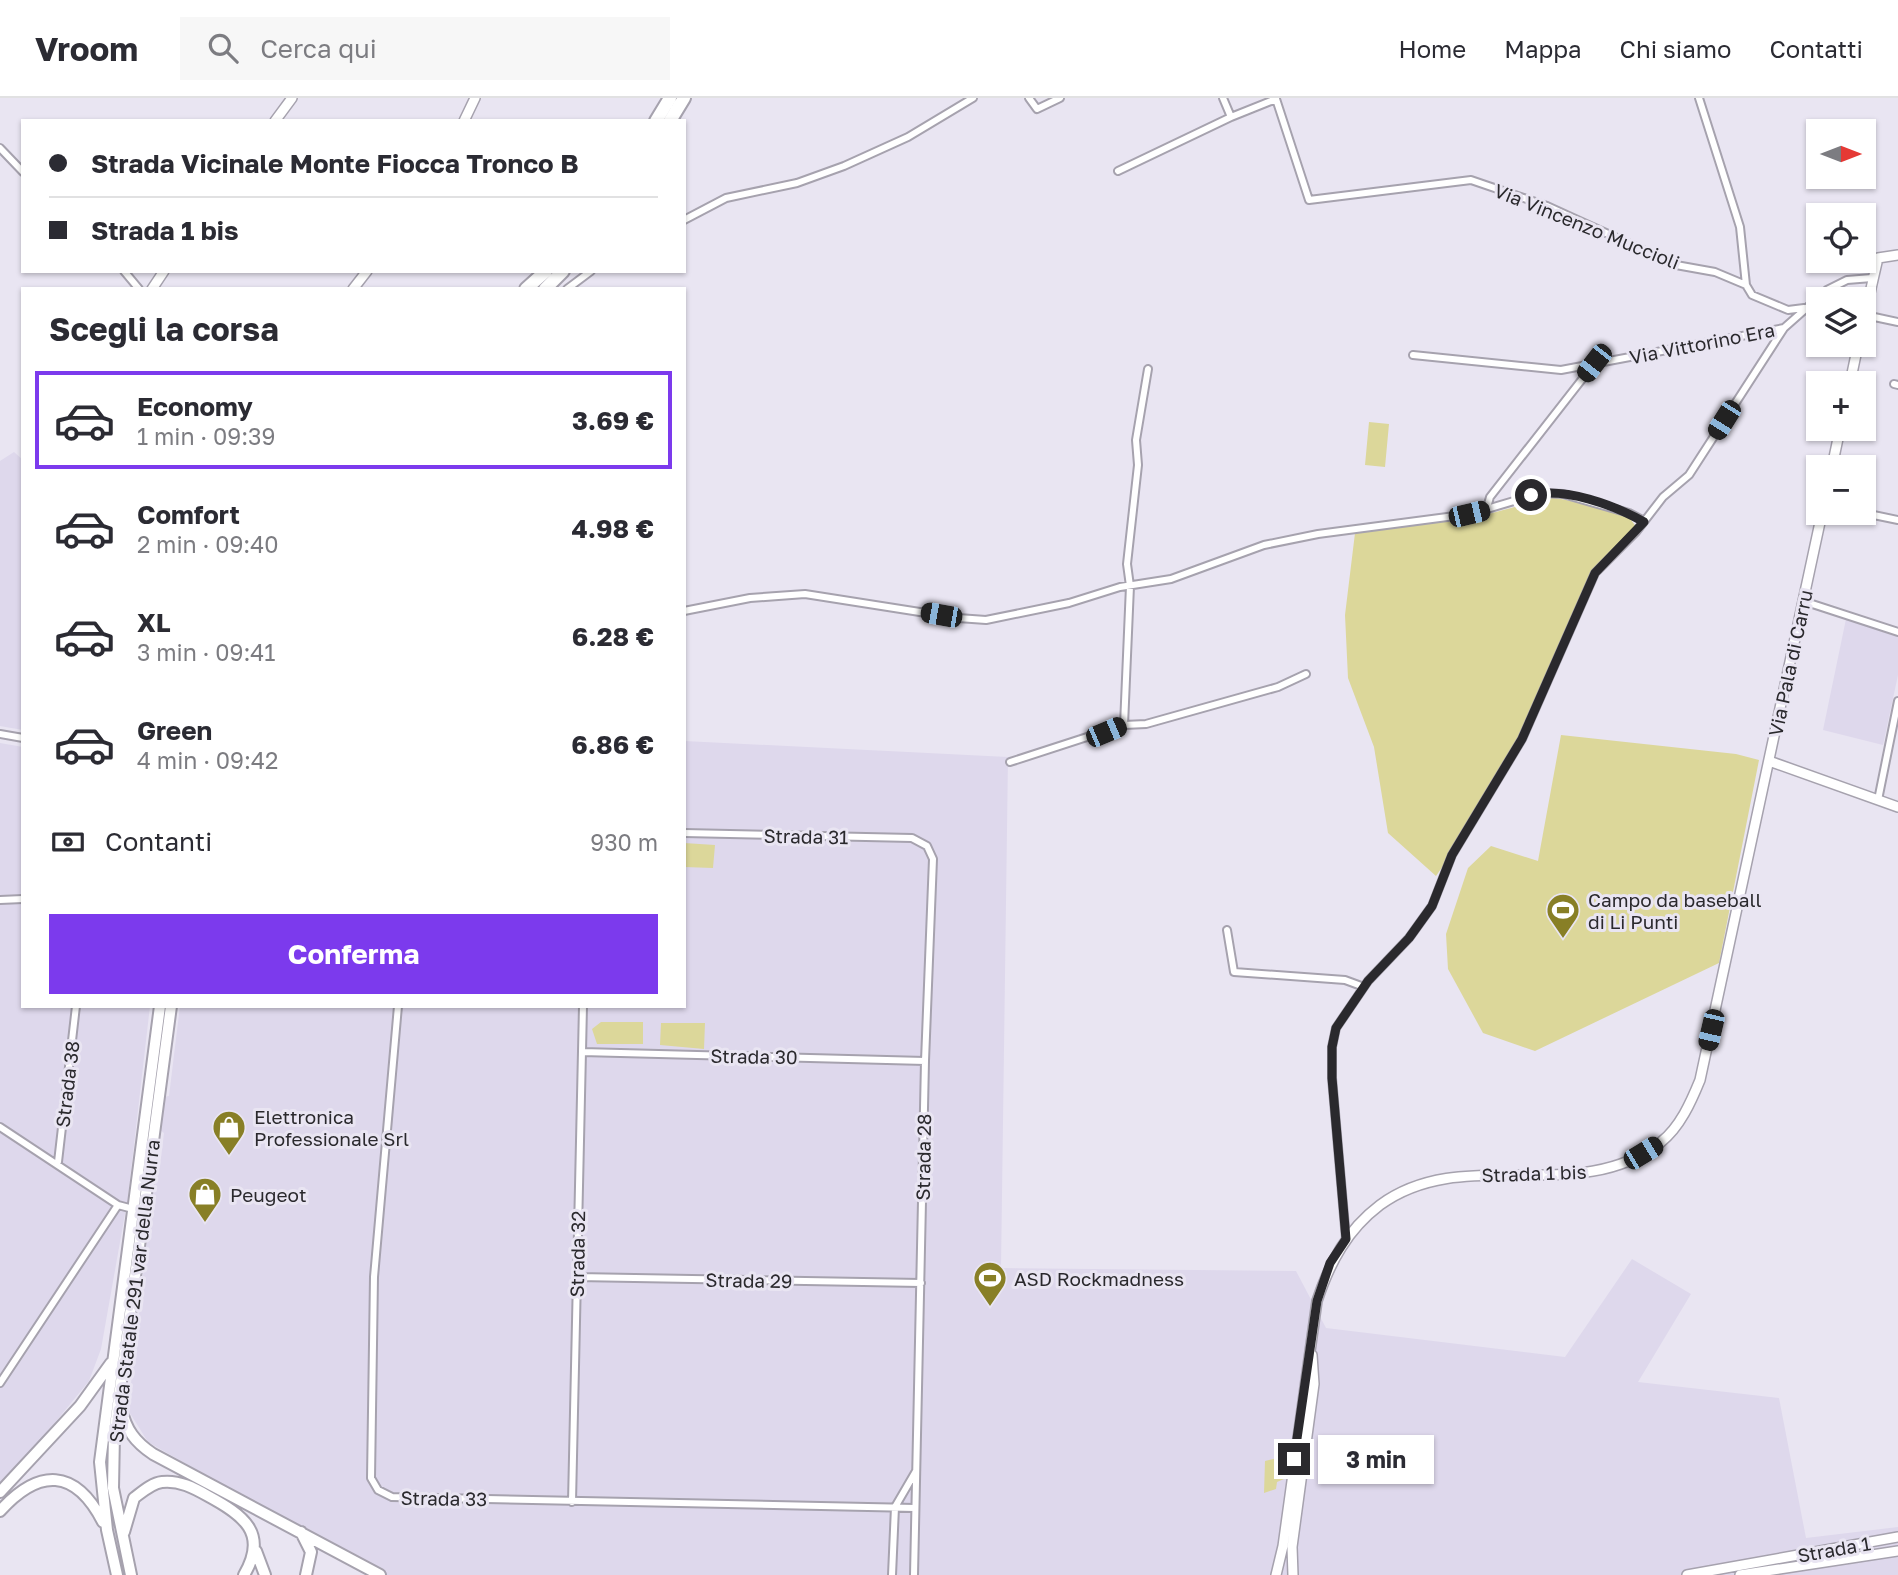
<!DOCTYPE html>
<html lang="it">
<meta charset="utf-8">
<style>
body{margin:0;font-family:"Golos Text",sans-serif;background:#f7f7f7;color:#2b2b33;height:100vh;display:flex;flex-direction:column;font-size:26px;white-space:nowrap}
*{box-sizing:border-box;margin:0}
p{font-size:23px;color:#7c7c81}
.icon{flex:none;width:38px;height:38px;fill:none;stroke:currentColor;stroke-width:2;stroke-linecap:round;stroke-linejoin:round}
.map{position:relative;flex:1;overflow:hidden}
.panel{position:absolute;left:21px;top:189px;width:665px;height:721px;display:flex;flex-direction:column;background:#fff;border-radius:0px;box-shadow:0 2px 5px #0004}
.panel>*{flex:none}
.top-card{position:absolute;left:21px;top:21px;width:665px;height:154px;border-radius:0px;box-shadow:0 2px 5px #0004;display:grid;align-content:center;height:154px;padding:0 28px;background:#fff}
.needle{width:46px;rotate:90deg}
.buttons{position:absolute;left:1806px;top:21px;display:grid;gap:14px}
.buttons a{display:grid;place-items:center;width:70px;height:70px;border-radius:0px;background:#fff;box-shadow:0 2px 5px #0004;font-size:35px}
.end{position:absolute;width:32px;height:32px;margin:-16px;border:9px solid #2a292d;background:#fff;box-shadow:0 0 0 4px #fff}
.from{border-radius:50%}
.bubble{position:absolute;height:49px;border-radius:0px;background:#fff;box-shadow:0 2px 5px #0004;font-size:23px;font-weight:700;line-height:49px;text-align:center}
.car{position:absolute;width:21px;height:42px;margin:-21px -10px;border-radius:9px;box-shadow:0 0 5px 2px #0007;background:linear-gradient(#222 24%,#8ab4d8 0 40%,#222 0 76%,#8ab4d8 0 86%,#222 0)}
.top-card b{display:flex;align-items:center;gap:24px;height:66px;font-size:26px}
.top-card b+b{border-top:2px solid #e1e1e2}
.top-card i{width:18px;height:18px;background:#2b2b33}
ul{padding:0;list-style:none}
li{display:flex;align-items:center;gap:21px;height:98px;margin:0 14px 10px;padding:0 14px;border:4px solid transparent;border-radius:0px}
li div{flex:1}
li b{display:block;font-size:26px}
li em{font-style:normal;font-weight:700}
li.current{border-color:#7c3aed}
li>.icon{width:63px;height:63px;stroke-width:1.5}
h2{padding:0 28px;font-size:32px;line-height:84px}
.pay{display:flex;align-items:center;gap:18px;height:77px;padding:0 28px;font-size:26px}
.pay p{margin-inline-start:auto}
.cta{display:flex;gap:14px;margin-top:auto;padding:14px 28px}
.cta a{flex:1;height:80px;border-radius:0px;background:#7c3aed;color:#fff;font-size:28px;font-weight:700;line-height:80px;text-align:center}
header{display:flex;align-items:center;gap:42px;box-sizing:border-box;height:98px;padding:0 35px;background:#fff;border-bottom:2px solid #e1e1e2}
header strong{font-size:33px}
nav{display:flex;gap:38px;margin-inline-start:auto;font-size:24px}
.search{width:490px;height:63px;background:#f7f7f7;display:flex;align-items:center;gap:18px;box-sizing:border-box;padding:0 24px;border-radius:0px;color:#7c7c81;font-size:26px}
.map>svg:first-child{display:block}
</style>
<header>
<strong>Vroom</strong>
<div class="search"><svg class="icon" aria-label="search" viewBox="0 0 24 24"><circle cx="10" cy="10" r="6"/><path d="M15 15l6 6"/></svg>Cerca qui</div>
<nav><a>Home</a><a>Mappa</a><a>Chi siamo</a><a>Contatti</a></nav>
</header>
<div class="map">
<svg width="1898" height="1477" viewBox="0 0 1898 1477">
<rect width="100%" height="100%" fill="#e9e5f2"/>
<path fill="#ded8ec" d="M14 354 23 362V632L0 628V363Z
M1846 521 1898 539V577L1883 647 1823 632Z
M684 643 1008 659 1001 1170 1296 1173 1326 1230 1565 1259 1632 1161 1691 1196 1638 1284 1779 1300 1806 1440 1898 1429V1477H380L148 1344 128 1312 153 1088 160 1068 164 1035 160 1032 163 999 169 998 180 908H684Z
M0 645 23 649V908H150L128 1099 101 1251 89 1283 0 1392Z"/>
<path fill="#dcd79a" d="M1369 324 1389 326 1385 369 1365 367Z
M1552 399 1626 415 1637 430 1624 440 1594 478 1494 695 1436 778 1388 735 1374 649 1348 580 1345 517 1355 435 1481 418Z
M1561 637 1736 656 1759 662 1719 865 1535 953 1483 935 1448 871 1446 836 1468 770 1491 748 1538 763Z
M684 745 715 747 713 770 684 769Z
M601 924H643V946H597L592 931Z
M661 925H705L704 951 660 947Z
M1286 1358 1284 1381 1277 1384 1276 1391 1264 1395 1265 1363Z"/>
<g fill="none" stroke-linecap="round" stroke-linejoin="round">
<defs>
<path id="street" d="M1029 0 1037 11 1060 0
M1223 0 1231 19 1276 1 1309 102 1471 82 1547 108 1676 167 1715 174 1746 187
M1699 0 1740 129 1746 187 1752 197 1788 212 1804 210
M0 50 23 74
M1118 73 1231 19
M684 122 726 100 797 85 844 68 908 39 973 0
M124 173 139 191
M567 191 591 173
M1865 217 1898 224
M1413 257 1561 272 1784 230
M1894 286 1898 287
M1486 413 1490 399 1594 266
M1864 415 1898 422
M1803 503 1898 534
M684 513 750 500 805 496 958 520 986 522 1069 505 1120 489 1171 481 1264 447 1318 436 1470 416 1541 395 1563 396 1629 415 1644 423
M1124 627 1130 488 1127 466 1138 367 1136 342 1148 271
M0 636 23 640
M1010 664 1124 627 1146 626 1278 589 1306 576
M1878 702 1898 603
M684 735 912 740 927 748 933 761 925 963 914 1477
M0 802 23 801
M1227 832 1234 874 1345 882 1364 889
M398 908 374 1179 371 1380 378 1392 392 1399 915 1410
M582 954 925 963
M0 1029 118 1107 133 1111
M58 1064 76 908
M1346 1141 1332 980V949L1336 930 1368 883 1409 840 1432 808 1452 757 1522 641 1595 475 1636 434 1663 399 1689 377 1784 230 1827 192 1847 182 1872 180
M577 1179 921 1185
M0 1285 118 1107
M572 1404 583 908
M892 1477 895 1409 916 1373"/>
<path id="secondary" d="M275 23 292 0
M464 23 475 0
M152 191 164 173
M353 191 367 173
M1864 221 1878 160 1898 157
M1850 285 1858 247
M1832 369 1840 331
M1769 663 1898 709
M1276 1477 1283 1448 1317 1203C1330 1164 1347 1132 1380 1107 1464 1045 1578 1110 1661 1044 1680 1029 1691 1004 1700 982L1822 415
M1293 1477 1292 1449 1314 1286 1312 1257
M1687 1477 1898 1439
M1740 1477 1898 1453"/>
<path id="primary" d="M121 1310C126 1332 135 1344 153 1356L380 1477
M0 1394 80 1308 111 1265
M0 1413C39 1370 75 1370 103 1424
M124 1434 134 1400C142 1394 152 1385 162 1384 179 1382 194 1390 208 1398 243 1417 269 1435 244 1477
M301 1434 311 1454 306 1477
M256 1453 265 1477
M117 1477 107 1432 100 1364 160 908
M131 1477 113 1390 114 1336 171 908"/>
<path id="highway" d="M656 23 670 0
M670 23 684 0
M526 191 546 173
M545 191 563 173"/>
</defs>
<use href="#street" stroke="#a6a2ae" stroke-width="10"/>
<use href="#secondary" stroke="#a6a2ae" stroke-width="12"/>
<use href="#primary" stroke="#a6a2ae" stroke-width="14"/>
<use href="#highway" stroke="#a6a2ae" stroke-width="16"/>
<use href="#street" stroke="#fff" stroke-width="6"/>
<use href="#secondary" stroke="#fff" stroke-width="9"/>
<use href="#primary" stroke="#fff" stroke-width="10"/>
<use href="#highway" stroke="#fff" stroke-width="12"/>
</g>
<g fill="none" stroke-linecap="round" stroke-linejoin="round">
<path stroke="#2a292d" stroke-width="9" d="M1294 1361 1317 1203 1330 1165 1346 1141 1332 980V949L1336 930 1368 883 1409 840 1432 808 1452 757 1522 641 1595 475 1644 424C1614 407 1565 389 1531 397"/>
</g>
<defs>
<symbol id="stadium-pin" viewBox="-11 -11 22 30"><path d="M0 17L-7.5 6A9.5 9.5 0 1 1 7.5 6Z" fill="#887f26" stroke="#e9e5f2"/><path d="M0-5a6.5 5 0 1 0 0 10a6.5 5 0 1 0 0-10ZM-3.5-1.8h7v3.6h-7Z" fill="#fff"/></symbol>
<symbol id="shop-pin" viewBox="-11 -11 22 30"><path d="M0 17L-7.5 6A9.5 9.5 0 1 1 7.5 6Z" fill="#887f26" stroke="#e9e5f2"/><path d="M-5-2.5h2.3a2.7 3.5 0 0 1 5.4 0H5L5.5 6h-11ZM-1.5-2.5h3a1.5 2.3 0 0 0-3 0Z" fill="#fff"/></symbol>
</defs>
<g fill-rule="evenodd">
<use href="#stadium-pin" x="1544" y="793" width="38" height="52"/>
<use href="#shop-pin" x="210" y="1010" width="38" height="52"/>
<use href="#shop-pin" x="186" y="1077" width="38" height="52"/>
<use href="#stadium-pin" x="971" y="1161" width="38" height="52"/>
</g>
<g text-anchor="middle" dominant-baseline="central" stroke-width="6" stroke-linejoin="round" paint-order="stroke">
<g font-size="19" fill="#2a292d" stroke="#e9e5f2">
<text transform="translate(1587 128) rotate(22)">Via Vincenzo Muccioli</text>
<text transform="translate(1702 245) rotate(-11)">Via Vittorino Era</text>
<text transform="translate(1790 565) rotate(-78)">Via Pala di Carru</text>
<text transform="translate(806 738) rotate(1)">Strada 31</text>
<text transform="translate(754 958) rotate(1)">Strada 30</text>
<text transform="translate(67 986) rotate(-83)">Strada 38</text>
<text transform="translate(923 1059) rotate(-89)">Strada 28</text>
<text transform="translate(1534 1075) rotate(-2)">Strada 1 bis</text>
<text transform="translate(577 1156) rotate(-89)">Strada 32</text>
<text transform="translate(749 1182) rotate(1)">Strada 29</text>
<text transform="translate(134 1193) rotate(-83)">Strada Statale 291 var della Nurra</text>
<text transform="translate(444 1400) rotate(1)">Strada 33</text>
<text transform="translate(1834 1451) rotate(-10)">Strada 1</text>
</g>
<g font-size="19" fill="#2a292d" stroke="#e9e5f2" text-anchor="start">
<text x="1588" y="801">Campo da baseball<tspan x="1588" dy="22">di Li Punti</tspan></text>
<text x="254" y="1018">Elettronica<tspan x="254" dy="22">Professionale Srl</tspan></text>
<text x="230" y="1096">Peugeot</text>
<text x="1014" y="1180">ASD Rockmadness</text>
</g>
</g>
</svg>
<div class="buttons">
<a><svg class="needle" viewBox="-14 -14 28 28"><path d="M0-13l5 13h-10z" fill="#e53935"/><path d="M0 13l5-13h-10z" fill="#7c7c81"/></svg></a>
<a><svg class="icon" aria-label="locate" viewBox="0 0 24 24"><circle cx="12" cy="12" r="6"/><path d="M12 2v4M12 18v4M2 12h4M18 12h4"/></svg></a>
<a><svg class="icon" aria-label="layers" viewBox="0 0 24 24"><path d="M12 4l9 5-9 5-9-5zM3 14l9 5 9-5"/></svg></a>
<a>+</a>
<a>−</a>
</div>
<i class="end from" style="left:1531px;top:397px"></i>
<i class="end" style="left:1294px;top:1361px"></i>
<div class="bubble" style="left:1318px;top:1337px;width:116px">3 min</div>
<i class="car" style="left:1594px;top:265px;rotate:218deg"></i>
<i class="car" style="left:1724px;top:322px;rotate:212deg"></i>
<i class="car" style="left:1469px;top:416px;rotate:77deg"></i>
<i class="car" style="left:941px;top:517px;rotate:280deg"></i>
<i class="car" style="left:1106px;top:634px;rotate:67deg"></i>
<i class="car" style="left:1711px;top:932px;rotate:193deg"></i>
<i class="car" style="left:1643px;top:1055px;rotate:59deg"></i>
<div class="top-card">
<b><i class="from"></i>Strada Vicinale Monte Fiocca Tronco B</b>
<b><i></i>Strada 1 bis</b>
</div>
<section class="panel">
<h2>Scegli la corsa</h2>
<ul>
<li class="current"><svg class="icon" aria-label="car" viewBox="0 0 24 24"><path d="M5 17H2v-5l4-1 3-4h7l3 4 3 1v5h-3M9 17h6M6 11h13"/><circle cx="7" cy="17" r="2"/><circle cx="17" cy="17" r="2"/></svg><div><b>Economy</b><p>1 min · 09:39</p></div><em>3.69 €</em></li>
<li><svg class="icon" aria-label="car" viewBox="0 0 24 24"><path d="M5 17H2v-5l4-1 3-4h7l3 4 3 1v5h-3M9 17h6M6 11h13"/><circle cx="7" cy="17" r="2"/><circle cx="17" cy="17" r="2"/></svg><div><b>Comfort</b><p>2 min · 09:40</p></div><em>4.98 €</em></li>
<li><svg class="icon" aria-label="car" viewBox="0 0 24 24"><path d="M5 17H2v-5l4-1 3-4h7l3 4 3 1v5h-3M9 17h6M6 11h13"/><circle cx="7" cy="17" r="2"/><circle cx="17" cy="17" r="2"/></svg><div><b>XL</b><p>3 min · 09:41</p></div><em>6.28 €</em></li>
<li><svg class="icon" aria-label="car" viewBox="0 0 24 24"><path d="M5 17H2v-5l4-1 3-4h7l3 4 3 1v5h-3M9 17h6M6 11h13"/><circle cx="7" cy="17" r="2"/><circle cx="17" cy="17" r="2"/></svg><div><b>Green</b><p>4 min · 09:42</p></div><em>6.86 €</em></li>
</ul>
<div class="pay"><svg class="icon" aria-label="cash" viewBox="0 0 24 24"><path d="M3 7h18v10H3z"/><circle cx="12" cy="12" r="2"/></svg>Contanti<p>930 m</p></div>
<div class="cta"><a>Conferma</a></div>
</section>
</div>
